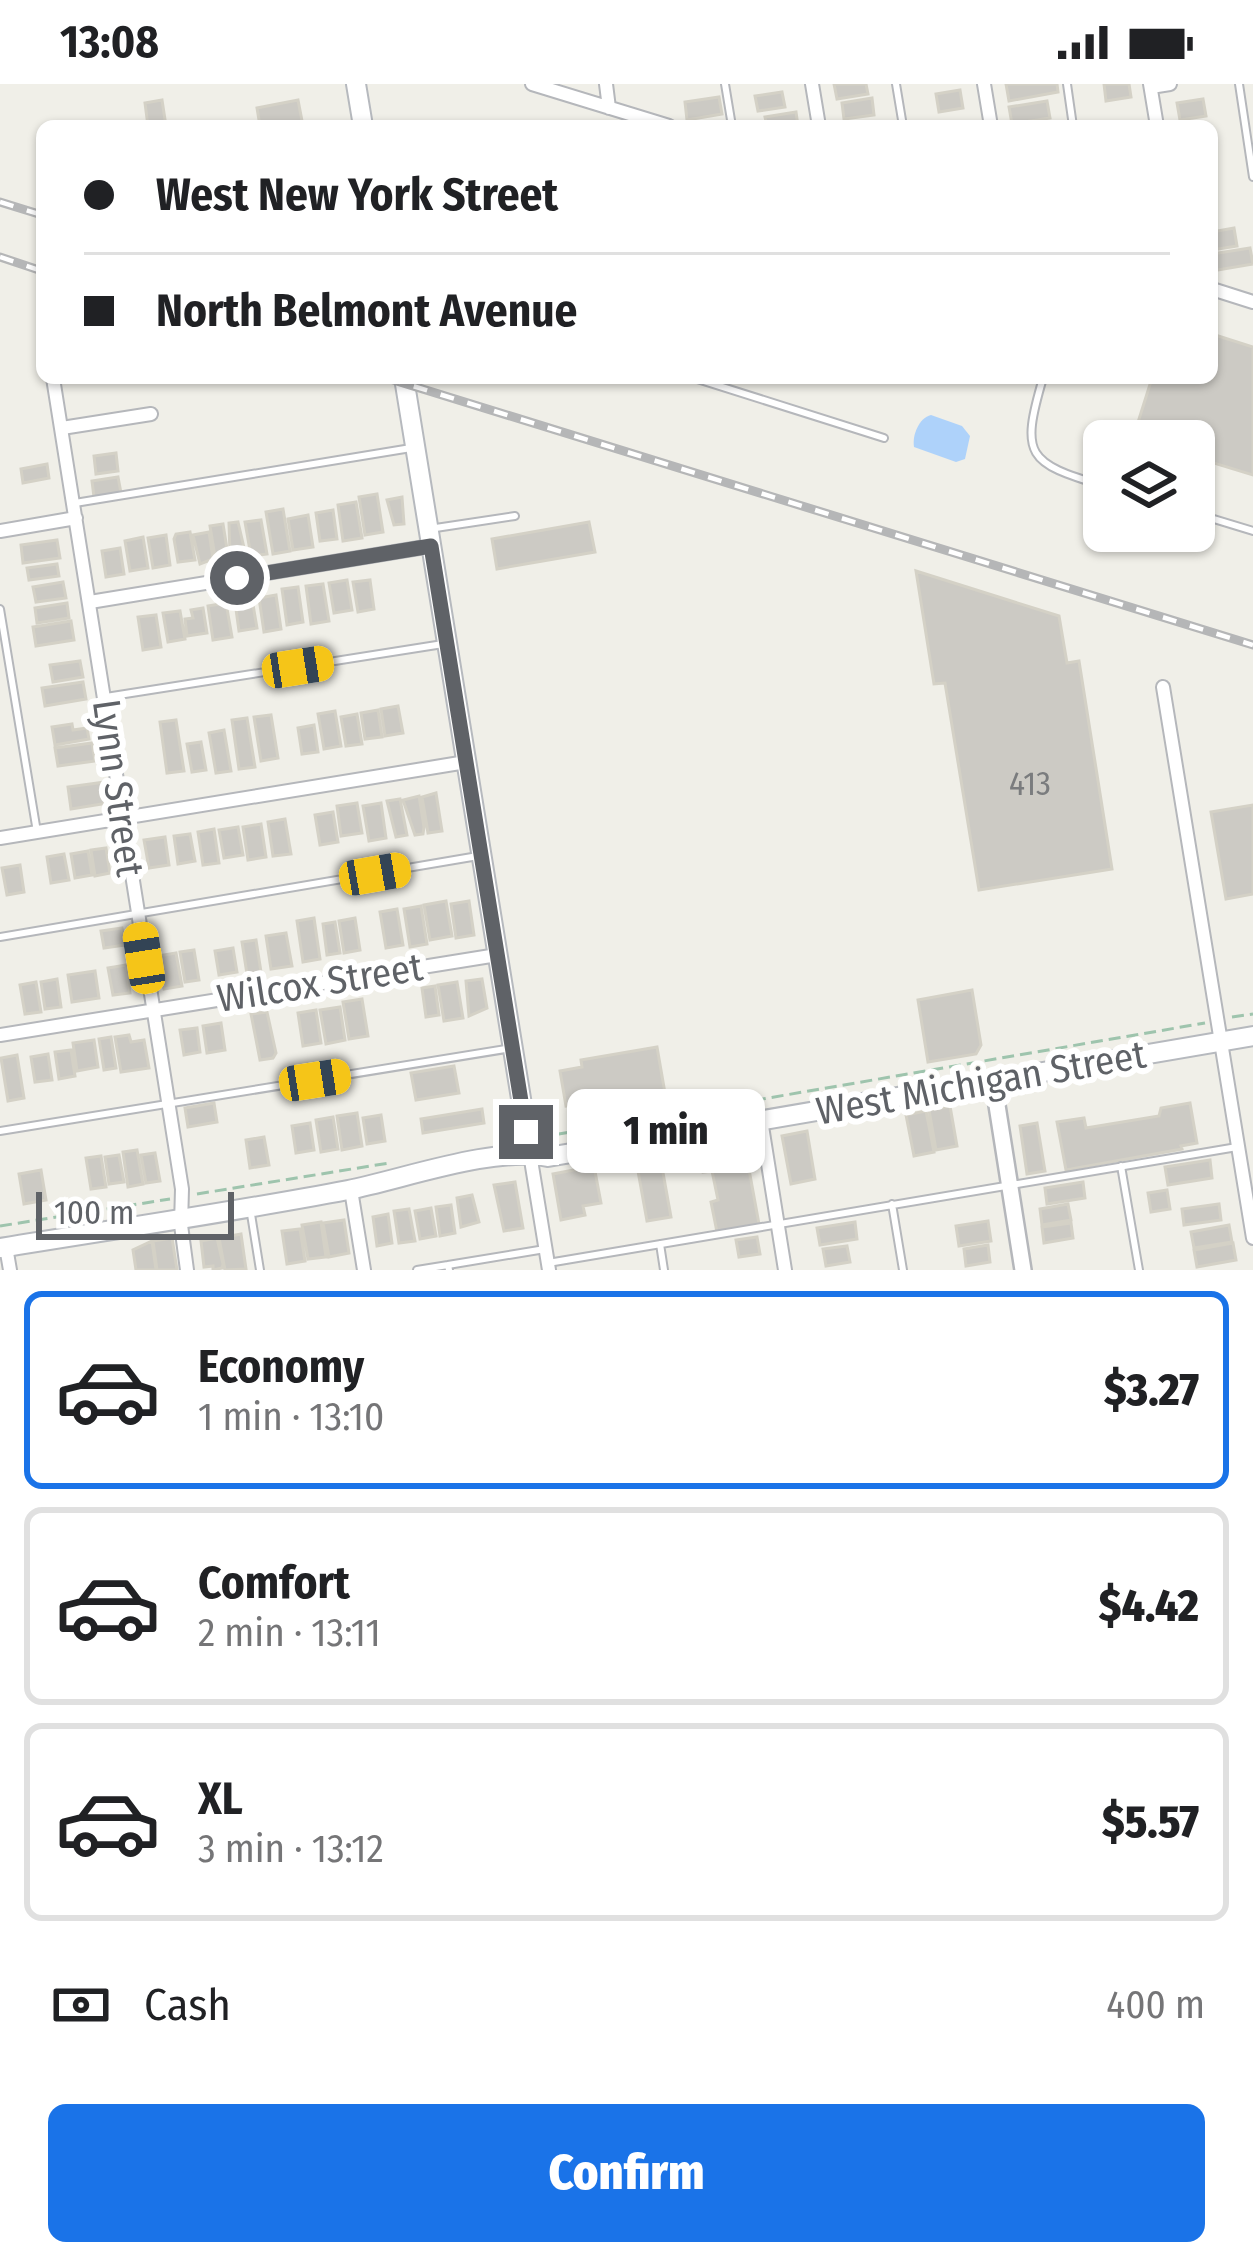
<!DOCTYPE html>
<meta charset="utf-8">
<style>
body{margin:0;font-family:"Fira Sans Condensed",sans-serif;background:#f2f2f2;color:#202124;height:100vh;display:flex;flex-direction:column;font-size:45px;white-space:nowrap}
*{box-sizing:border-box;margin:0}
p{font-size:39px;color:#757577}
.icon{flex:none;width:66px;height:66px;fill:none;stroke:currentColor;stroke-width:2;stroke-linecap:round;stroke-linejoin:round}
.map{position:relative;height:1186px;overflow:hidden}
.sheet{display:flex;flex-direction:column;background:#fff;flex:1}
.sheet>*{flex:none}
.banner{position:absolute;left:36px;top:36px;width:1182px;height:264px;border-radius:18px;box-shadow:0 3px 9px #0004;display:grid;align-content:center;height:264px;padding:0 48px;background:#fff}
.controls{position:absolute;left:1083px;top:336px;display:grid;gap:24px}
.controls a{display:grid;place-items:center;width:132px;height:132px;border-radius:18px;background:#fff;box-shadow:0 3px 9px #0004;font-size:60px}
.scale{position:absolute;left:36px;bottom:30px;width:198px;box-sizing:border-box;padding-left:12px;border:6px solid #5f6267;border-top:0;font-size:33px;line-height:42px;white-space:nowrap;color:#5f6267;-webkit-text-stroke:9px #fff;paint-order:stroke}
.end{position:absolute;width:54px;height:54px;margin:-27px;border:15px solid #5f6267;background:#fff;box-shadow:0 0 0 6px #fff}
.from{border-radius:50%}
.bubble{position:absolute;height:84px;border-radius:18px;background:#fff;box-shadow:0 3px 9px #0004;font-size:39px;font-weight:800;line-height:84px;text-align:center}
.car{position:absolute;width:36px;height:72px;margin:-36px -18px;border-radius:15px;box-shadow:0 0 9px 3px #0007;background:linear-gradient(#f5c518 24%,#345 0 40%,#f5c518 0 76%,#345 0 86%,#f5c518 0)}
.banner b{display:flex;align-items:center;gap:42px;height:114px;font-size:45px}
.banner b+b{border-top:3px solid #e0e0e0}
.banner i{width:30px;height:30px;background:#202124}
ul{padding:21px 0 0;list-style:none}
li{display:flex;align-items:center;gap:36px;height:198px;margin:0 24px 18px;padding:0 24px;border:6px solid #e0e0e0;border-radius:18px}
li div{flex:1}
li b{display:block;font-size:45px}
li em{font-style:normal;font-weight:800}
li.on{border-color:#1a73e8}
li>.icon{width:108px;height:108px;stroke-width:1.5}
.pay{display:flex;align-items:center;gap:30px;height:132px;padding:0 48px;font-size:45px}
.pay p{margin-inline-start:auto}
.cta{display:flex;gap:24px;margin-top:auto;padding:24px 48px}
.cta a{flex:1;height:138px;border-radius:18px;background:#1a73e8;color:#fff;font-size:48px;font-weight:800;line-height:138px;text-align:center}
.status{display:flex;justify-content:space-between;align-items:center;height:84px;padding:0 60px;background:#fff;direction:ltr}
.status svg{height:33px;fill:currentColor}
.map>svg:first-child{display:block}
</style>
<div class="status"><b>13:08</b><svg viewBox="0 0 49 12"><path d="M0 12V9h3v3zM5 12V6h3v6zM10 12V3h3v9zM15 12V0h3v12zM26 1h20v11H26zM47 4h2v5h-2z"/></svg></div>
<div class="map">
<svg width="1253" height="1186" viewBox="0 0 1253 1186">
<rect width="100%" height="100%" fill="#f0efe8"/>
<path fill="#aed2fa" d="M931 331 962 342 970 352 965 375 956 378 914 363C912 351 919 334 931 331Z"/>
<path fill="#cccac4" stroke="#d4d1c6" stroke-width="3" d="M834 0H866L868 10 837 15Z
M1006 0H1057L1058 8 1009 17Z
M1104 0H1129L1131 13 1106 17Z
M960 6 963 24 939 28 936 10Z
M782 8 785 23 758 27 755 12Z
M719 13 722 30 687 36 685 18Z
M872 14 874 31 844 35 842 19Z
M1203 15 1206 32 1180 36 1177 19Z
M162 16 166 42H148L145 19Z
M298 16 303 42H260L257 24Z
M1047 17 1050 34 1012 40 1009 23Z
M796 28 798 42H767L765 33Z
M1234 144 1237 162 1212 166V148Z
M1250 164 1253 180 1212 187V170Z
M1212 250 1253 263V391L1194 373V357L1133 354 1152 294H1212Z
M116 369 118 387 96 390 94 372Z
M47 380 49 394 23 399 21 385Z
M118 393 121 409 94 413 92 397Z
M377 410 383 448 365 451 359 413Z
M402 413 404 440 394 441 387 416Z
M356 418 362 454 343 457 338 421Z
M283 425 290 467 273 470 266 428Z
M333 426 337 455 320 457 316 429Z
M308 431 313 463 293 466 288 435Z
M261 436 267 470 251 472 245 438Z
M238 438 245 468 230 470 229 439Z
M589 438 595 468 497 485 492 455Z
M223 440 228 471 215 473 210 442Z
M190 448 195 476 178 478 174 455 176 450Z
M209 448 213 475 200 480 193 451Z
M166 451 170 481 153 484 148 454Z
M143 453 148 484 130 487 125 457Z
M57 456 60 474 23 479 21 461Z
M120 464 124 490 106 493 102 467Z
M57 480 59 492 29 496 27 484Z
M916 487 1059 532 1067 579 1079 577 1112 785 979 806 945 599 934 600Z
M347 496 352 526 334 529 329 499Z
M370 496 374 525 358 528 353 498Z
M63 498 66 514 36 518 33 503Z
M323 500 329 537 311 540 306 502Z
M298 503 303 538 287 541 282 505Z
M276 511 281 545 264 548 259 514Z
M252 515 257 544 239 547 235 518Z
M67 519 69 534 37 539 35 524Z
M226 519 232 553 213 556 208 522Z
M203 524 207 549 187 552 185 535 193 534 191 526Z
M180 527 185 555 168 558 163 529Z
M156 531 161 563 143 566 138 533Z
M71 537 74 556 36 562 33 543Z
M80 577 83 593 53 598 50 581Z
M83 598 86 615 45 622 42 604Z
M398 622 403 649 385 652 381 625Z
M378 626 382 653 365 655 361 629Z
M335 627 341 662 324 665 318 630Z
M357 630 362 660 346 662 341 633Z
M271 631 278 674 261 677 254 633Z
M247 634 255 683 239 685 232 636Z
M176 636 184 687 167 689 160 638Z
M72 640 73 646 87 644 89 655 55 661 52 643Z
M314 641 318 668 302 670 298 644Z
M224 646 231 687 216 689 209 649Z
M201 658 206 686 192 688 187 660Z
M92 659 95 677 58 682 55 664Z
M105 698 108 719 71 725 68 703Z
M436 709 442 747 428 749 422 713Z
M419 712 424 743 423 750 415 751 403 716Z
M400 715 407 751 396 753 387 717Z
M357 719 362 749 341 752 337 722Z
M381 719 386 754 369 757 363 722Z
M1253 721V810L1226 815 1211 728Z
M333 728 338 758 320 761 315 731Z
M285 735 291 770 273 772 268 738Z
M261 740 266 773 248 776 243 743Z
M238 743 243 771 224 774 219 746Z
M214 745 219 779 203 781 198 748Z
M190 750 195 777 178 780 174 752Z
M165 753 169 781 149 784 144 756Z
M106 764 110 789 95 792 91 766Z
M88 767 92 791 75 794 71 770Z
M64 770 69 796 51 799 47 773Z
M20 781 24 808 7 811 2 784Z
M446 817 452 852 430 856 424 821Z
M469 817 474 851 456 854 451 820Z
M421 822 427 860 410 863 404 825Z
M397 825 403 861 386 864 380 828Z
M314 834 320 875 303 878 297 837Z
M355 834 360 866 344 869 339 837Z
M335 838 340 869 327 871 323 840Z
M122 844 125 861 104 864 101 847Z
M286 849 292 882 271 885 266 852Z
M256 856 261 888 247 890 242 858Z
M233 864 237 888 219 891 215 867Z
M194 866 199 896 185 898 180 868Z
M176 869 182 902 164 905 158 872Z
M126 881 130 909 113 911 108 884Z
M95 887 99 914 72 918 68 891Z
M57 895 61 923 45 925 41 898Z
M482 895 487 924 469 932 466 897Z
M36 898 41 928 25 930 20 901Z
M457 898 463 934 444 937 438 901Z
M435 902 439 931 426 933 422 904Z
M972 906 981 961 976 970 928 978 918 916Z
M362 915 368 952 349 955 343 918Z
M340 923 345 956 326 960 320 926Z
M316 926 321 959 303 962 298 929Z
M267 928 276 969 273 974 260 976 251 930Z
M221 939 225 966 207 969 203 942Z
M197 944 200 968 184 971 180 946Z
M129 951 131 958 144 956 149 984 121 988 115 953Z
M111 953 116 984 104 986 99 955Z
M94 956 98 983 77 987 73 959Z
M657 963 666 1015 627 1021 625 1016 566 1022 560 987 582 983 581 976Z
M71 966 75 992 59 995 55 968Z
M48 970 52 996 35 998 31 973Z
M17 971 24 1014 8 1017 1 974Z
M454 982 459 1009 416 1016 411 989Z
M214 1019 217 1038 188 1043 185 1024Z
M1190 1019 1197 1059 1181 1062 1182 1065 1066 1086 1057 1038 1084 1034 1086 1044 1159 1032 1161 1024Z
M950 1022 957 1062 936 1066 929 1026Z
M482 1025 484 1039 423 1049 421 1035Z
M926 1027 934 1068 914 1072 906 1031Z
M357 1029 362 1062 342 1066 337 1032Z
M381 1031 385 1057 367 1060 363 1034Z
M333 1033 338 1065 321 1068 316 1036Z
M310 1039 314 1066 296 1069 292 1042Z
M1037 1039 1045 1087 1027 1090 1020 1042Z
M807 1047 815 1095 791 1100 782 1052Z
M264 1053 269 1081 250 1084 246 1056Z
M740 1063 741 1070 746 1069 759 1140 717 1148 711 1118 718 1116 712 1087 703 1088 700 1073Z
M137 1066 143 1100 128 1103 123 1068Z
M155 1069 160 1097 146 1099 141 1071Z
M119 1071 124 1098 109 1100 105 1073Z
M101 1072 106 1103 91 1105 86 1074Z
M660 1072 671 1133 647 1137 636 1076Z
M1210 1076 1212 1094 1168 1101 1165 1083Z
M594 1082 601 1119 583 1122 585 1131 561 1136 553 1090Z
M41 1086 46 1116 24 1120 19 1090Z
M515 1098 523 1144 504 1147 494 1101Z
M1083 1098 1085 1114 1047 1120 1045 1104Z
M1167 1106 1170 1125 1151 1128 1148 1109Z
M472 1111 479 1138 461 1143 457 1114Z
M1068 1120 1071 1136 1042 1141 1040 1125Z
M1219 1120 1221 1136 1184 1141 1182 1125Z
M451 1121 455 1149 440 1152 436 1123Z
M431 1124 436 1152 420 1155 415 1127Z
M409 1125 415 1157 399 1159 394 1127Z
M388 1130 392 1159 377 1162 373 1133Z
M344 1136 349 1169 329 1173 323 1139Z
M988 1137 991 1157 959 1162 956 1142Z
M321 1138 326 1173 308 1175 302 1141Z
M855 1138 857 1155 820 1161 817 1144Z
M1071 1139 1073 1154 1044 1159 1042 1143Z
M1229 1141 1232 1158 1194 1164 1191 1148Z
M300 1145 305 1177 287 1180 282 1147Z
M241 1150 246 1185 225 1186 219 1154Z
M757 1153 760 1170 739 1173 736 1156Z
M172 1154 177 1186H157L153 1157Z
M217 1154 223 1180 222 1184 213 1186V1182L204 1183 201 1157Z
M152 1157 156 1186H136L133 1166Z
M1233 1159 1236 1176 1197 1183 1194 1166Z
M988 1161 990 1178 966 1182 964 1165Z
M847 1162 850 1178 826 1182 823 1165Z"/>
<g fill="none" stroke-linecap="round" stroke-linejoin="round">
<defs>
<path id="service" d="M725 0 732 42
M896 0 903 42
M1067 0 1073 42
M1239 0 1253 93
M694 294 884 354
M1043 294C1020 372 1027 379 1104 402
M75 419 411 364
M1194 429 1253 447
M429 445 515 432
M0 525 37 748
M106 613 443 560
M0 853 478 772
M0 1047 512 964
M1121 1082 1139 1186
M892 1120 903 1186
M250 1124 260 1186
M660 1160 664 1186
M548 1179 1237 1063
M448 1181 545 1165
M417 1186 448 1181 449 1186"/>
<path id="minor" d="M532 0 669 42
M606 0 609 24
M812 0 819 42
M984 0 991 42
M1150 0 1157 42
M1151 3 1170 0
M1212 205 1253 218
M53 294 182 1105 181 1141 187 1186
M62 344 151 330
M0 447 76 434
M90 518 431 462
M1163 603 1253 1154
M0 754 466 678
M0 951 497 871
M761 1036 785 1186
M530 1070 549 1186
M351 1106 364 1186
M6 1163 10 1186"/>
<path id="tertiary" d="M993 996 1023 1186"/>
<path id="secondary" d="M356 0 363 42
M404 294 530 1070
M0 1164C116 1145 233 1128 348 1106 404 1095 493 1062 548 1073L1253 952"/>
</defs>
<use href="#service" stroke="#b5b7bb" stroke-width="10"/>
<use href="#minor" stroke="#b5b7bb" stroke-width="16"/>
<use href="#tertiary" stroke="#b5b7bb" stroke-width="20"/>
<use href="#secondary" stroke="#b6b9be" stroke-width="22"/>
<path stroke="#9ec4ad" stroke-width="3" stroke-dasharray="12 6" stroke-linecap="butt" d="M1232 933 1253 930
M541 1053 1205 939
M197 1110 389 1079
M0 1142 170 1115"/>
<use href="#service" stroke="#fff" stroke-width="6"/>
<use href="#minor" stroke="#fff" stroke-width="12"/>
<use href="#tertiary" stroke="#fff" stroke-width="15"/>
<use href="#secondary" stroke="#fff" stroke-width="18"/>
<defs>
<path id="rail" d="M0 118 42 131
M0 173 42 187
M387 294 1253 561"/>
</defs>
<use href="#rail" stroke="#b5b6b7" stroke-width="9"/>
<use href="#rail" stroke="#fff" stroke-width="4.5" stroke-dasharray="14" stroke-linecap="butt"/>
</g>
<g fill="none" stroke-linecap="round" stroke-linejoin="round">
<path stroke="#5f6267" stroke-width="15" d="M237 494 431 462 526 1048"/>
</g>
<g text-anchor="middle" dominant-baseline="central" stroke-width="12" stroke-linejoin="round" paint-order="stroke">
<g font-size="33" fill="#7a7c7e">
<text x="1030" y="700">413</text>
</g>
<g font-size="39" fill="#5f6267" stroke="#fff">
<text transform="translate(118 704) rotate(82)">Lynn Street</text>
<text transform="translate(320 899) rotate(-9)">Wilcox Street</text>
<text transform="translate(981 999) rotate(-10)">West Michigan Street</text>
</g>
</g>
</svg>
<div class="controls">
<a><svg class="icon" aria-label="layers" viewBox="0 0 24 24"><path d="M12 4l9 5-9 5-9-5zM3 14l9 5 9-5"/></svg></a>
</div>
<div class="scale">100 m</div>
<i class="end from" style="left:237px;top:494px"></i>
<i class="end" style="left:526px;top:1048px"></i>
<div class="bubble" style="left:567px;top:1005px;width:198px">1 min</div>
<i class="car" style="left:298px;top:583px;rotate:81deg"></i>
<i class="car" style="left:375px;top:790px;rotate:80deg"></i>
<i class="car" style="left:144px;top:874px;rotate:351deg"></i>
<i class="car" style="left:315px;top:996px;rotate:81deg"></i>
<div class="banner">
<b><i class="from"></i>West New York Street</b>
<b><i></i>North Belmont Avenue</b>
</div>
</div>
<section class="sheet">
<ul>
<li class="on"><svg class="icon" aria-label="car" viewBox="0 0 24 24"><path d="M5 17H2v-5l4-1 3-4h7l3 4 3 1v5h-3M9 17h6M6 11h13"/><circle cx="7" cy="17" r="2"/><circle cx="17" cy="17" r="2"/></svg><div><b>Economy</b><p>1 min · 13:10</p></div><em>$3.27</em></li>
<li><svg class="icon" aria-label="car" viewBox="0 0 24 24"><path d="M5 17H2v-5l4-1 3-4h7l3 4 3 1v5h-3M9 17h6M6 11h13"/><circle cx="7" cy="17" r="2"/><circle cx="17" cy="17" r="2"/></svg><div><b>Comfort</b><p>2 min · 13:11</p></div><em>$4.42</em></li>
<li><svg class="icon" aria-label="car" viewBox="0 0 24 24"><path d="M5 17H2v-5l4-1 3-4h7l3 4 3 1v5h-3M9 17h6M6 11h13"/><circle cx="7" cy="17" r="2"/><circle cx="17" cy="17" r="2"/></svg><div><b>XL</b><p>3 min · 13:12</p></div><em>$5.57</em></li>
</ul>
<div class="pay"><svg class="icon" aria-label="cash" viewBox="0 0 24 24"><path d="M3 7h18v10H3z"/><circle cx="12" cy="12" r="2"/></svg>Cash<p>400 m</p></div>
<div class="cta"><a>Confirm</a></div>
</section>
